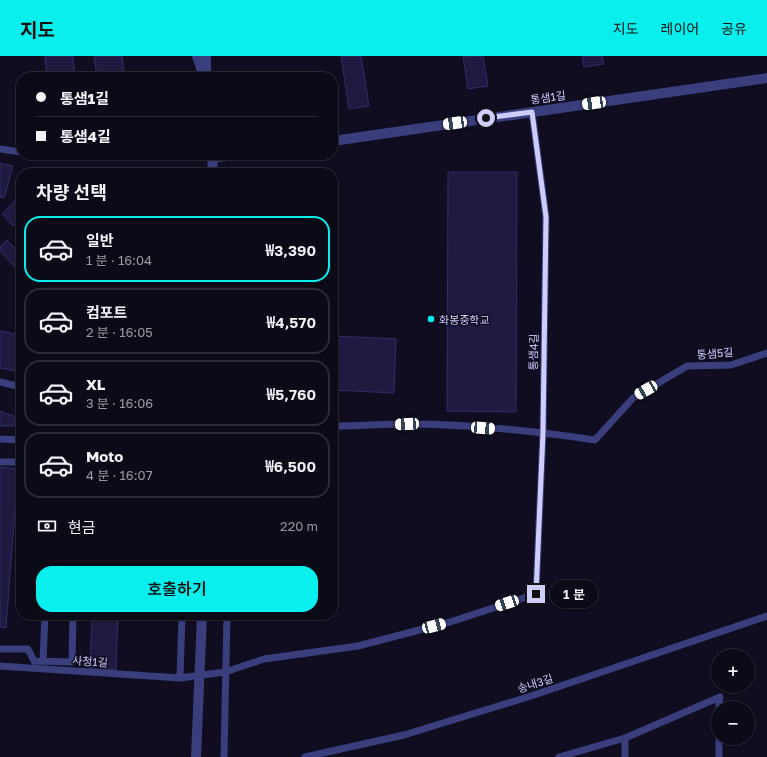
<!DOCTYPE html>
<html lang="ko">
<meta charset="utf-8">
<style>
body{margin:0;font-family:"Golos Text","Noto Sans KR",sans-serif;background:#141320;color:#f1f3f6;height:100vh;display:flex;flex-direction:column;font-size:15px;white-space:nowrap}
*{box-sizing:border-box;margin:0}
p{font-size:13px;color:#9a9aa1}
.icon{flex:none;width:22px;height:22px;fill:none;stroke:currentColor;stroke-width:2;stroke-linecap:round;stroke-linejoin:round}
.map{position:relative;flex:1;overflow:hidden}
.sheet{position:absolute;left:16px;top:112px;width:322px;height:452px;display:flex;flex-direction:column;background:#0b0a17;border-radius:16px;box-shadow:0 1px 3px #0004,0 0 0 1px #2b2b36}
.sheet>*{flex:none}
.hud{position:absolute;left:16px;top:16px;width:322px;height:88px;border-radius:16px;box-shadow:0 1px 3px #0004,0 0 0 1px #2b2b36;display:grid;align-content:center;height:88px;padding:0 20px;background:#0b0a17}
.fabs{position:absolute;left:711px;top:593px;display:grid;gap:8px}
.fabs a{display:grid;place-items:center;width:44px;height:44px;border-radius:50%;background:#0b0a17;box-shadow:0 1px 3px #0004,0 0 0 1px #2b2b36;font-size:20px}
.end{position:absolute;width:18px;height:18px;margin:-9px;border:5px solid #cecdfd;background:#111;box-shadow:0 0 0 2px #111}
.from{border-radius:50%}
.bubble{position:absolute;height:28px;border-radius:14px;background:#0b0a17;box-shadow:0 1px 3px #0004,0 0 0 1px #2b2b36;font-size:13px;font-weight:600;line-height:28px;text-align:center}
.car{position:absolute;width:12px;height:24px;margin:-12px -6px;border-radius:5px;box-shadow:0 0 3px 1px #0007;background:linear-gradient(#fff 24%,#345 0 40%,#fff 0 76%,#345 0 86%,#fff 0)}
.hud b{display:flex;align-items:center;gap:14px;height:38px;font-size:15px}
.hud b+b{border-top:1px solid #2b2b36}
.hud i{width:10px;height:10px;background:#f1f3f6}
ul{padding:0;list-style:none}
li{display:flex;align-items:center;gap:12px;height:66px;margin:0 8px 6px;padding:0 12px;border:2px solid #2b2b36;border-radius:16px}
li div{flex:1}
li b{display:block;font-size:15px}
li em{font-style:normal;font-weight:600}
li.current{border-color:#08efee}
li>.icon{width:36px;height:36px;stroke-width:1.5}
h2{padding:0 20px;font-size:18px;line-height:48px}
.pay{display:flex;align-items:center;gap:10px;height:44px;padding:0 20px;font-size:15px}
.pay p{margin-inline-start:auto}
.cta{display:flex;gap:8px;margin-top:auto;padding:8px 20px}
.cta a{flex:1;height:46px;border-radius:16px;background:#08efee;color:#111;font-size:16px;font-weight:600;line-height:46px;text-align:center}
header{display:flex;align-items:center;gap:24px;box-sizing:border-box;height:56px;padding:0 20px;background:#08efee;color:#111}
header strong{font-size:19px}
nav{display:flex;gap:22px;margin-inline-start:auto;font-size:14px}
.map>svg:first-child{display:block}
</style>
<header>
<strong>지도</strong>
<nav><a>지도</a><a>레이어</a><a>공유</a></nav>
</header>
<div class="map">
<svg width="767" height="701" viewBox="0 0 767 701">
<rect width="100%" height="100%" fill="#0f0d1f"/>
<path fill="#1e1a40" stroke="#332d6b" d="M45 0H73L75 21H47Z
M94 0H122L125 21H97Z
M341 0H361L369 50 349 53Z
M463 0H483L488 30 468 33Z
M582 0H602L604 8 584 11Z
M0 107 13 110 4 142 0 141Z
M97 114 122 115 124 117H91Z
M448 116H517L516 356 447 355Z
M19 140 21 142V162L13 170 2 158Z
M7 184 21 199V205L15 211 0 195V191Z
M0 275 21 279V291L16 315 0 312Z
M333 280 396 283 394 337 333 334Z
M0 355 14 360V370H0Z
M0 411 18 413 6 572 0 571Z
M92 559H118L116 614 90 613Z"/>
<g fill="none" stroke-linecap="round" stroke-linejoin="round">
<path stroke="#3a3e7d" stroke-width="7" d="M0 93 21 96
M180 99 212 102
M0 326 21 331
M333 370C357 370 382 368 406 368 468 368 534 375 595 384L633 342 687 310 731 309 767 297
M0 383 21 384
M20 384 21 368
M0 406H21
M0 593H28L34 605 72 606 73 559
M43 605 45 559
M0 610 180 622 225 616 264 603 358 590 450 566 536 538 543 376 546 161 532 56
M180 622 182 559
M625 682V701
M224 701 227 559
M305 701 404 679 531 640 767 560
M559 701 625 682 720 641 719 652
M719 701V682"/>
<path stroke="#3a3e7d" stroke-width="10" d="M333 85 767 22
M212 102 235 99"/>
<path stroke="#3a3e7d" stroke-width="10" d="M197 0 204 21
M206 0V17
M212 99 213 117"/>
<path stroke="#3a3e7d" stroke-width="10" d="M196 701 202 559"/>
</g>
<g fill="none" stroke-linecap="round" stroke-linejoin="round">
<path stroke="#cecdfd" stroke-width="5" d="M486 62 532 56 546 161 543 376 536 538"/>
</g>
<circle fill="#08efee" stroke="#0f0d1f" stroke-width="1.5" cx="431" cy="263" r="4"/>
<g text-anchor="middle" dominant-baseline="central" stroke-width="3" stroke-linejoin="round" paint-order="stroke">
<g font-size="11" fill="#cecdfd" stroke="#0f0d1f">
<text transform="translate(548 41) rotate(-8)">통샘1길</text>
<text transform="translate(533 296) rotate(-89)">통샘4길</text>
<text transform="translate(715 297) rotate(-5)">통샘5길</text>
<text transform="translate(90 605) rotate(4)">사청1길</text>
<text transform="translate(535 627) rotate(-18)">송내3길</text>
</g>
<g font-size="11" fill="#cecdfd" stroke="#0f0d1f" text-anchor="start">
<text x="439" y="263">화봉중학교</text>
</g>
</g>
</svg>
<div class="fabs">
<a>+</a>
<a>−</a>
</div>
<i class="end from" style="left:486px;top:62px"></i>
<i class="end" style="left:536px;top:538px"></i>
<div class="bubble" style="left:550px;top:524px;width:48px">1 분</div>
<i class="car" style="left:594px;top:47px;rotate:262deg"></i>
<i class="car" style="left:455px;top:67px;rotate:262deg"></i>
<i class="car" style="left:646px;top:334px;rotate:240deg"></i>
<i class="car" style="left:407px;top:368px;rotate:267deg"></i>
<i class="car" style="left:483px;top:372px;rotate:94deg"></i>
<i class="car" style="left:507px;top:547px;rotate:252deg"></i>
<i class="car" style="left:434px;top:570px;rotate:75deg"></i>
<div class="hud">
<b><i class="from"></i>통샘1길</b>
<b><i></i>통샘4길</b>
</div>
<section class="sheet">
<h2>차량 선택</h2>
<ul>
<li class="current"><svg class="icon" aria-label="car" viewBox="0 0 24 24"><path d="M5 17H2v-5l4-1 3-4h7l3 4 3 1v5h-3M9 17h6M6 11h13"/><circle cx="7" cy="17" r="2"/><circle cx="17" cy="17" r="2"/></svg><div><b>일반</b><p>1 분 · 16:04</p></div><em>₩3,390</em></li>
<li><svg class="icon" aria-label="car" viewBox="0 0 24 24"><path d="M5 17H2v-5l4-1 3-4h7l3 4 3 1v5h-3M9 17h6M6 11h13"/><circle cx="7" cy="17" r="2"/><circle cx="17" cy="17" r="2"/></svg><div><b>컴포트</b><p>2 분 · 16:05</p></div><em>₩4,570</em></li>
<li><svg class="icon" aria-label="car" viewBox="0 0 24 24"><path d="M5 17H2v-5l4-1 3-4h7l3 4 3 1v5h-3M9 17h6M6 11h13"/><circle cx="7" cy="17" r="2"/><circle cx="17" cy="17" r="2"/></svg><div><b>XL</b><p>3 분 · 16:06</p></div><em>₩5,760</em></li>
<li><svg class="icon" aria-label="car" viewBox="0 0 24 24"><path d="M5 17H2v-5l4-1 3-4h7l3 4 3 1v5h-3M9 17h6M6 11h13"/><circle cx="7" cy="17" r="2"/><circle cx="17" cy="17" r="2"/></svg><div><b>Moto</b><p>4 분 · 16:07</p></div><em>₩6,500</em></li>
</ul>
<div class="pay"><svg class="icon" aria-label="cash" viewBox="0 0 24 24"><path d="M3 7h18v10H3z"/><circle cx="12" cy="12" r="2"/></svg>현금<p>220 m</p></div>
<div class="cta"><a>호출하기</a></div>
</section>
</div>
